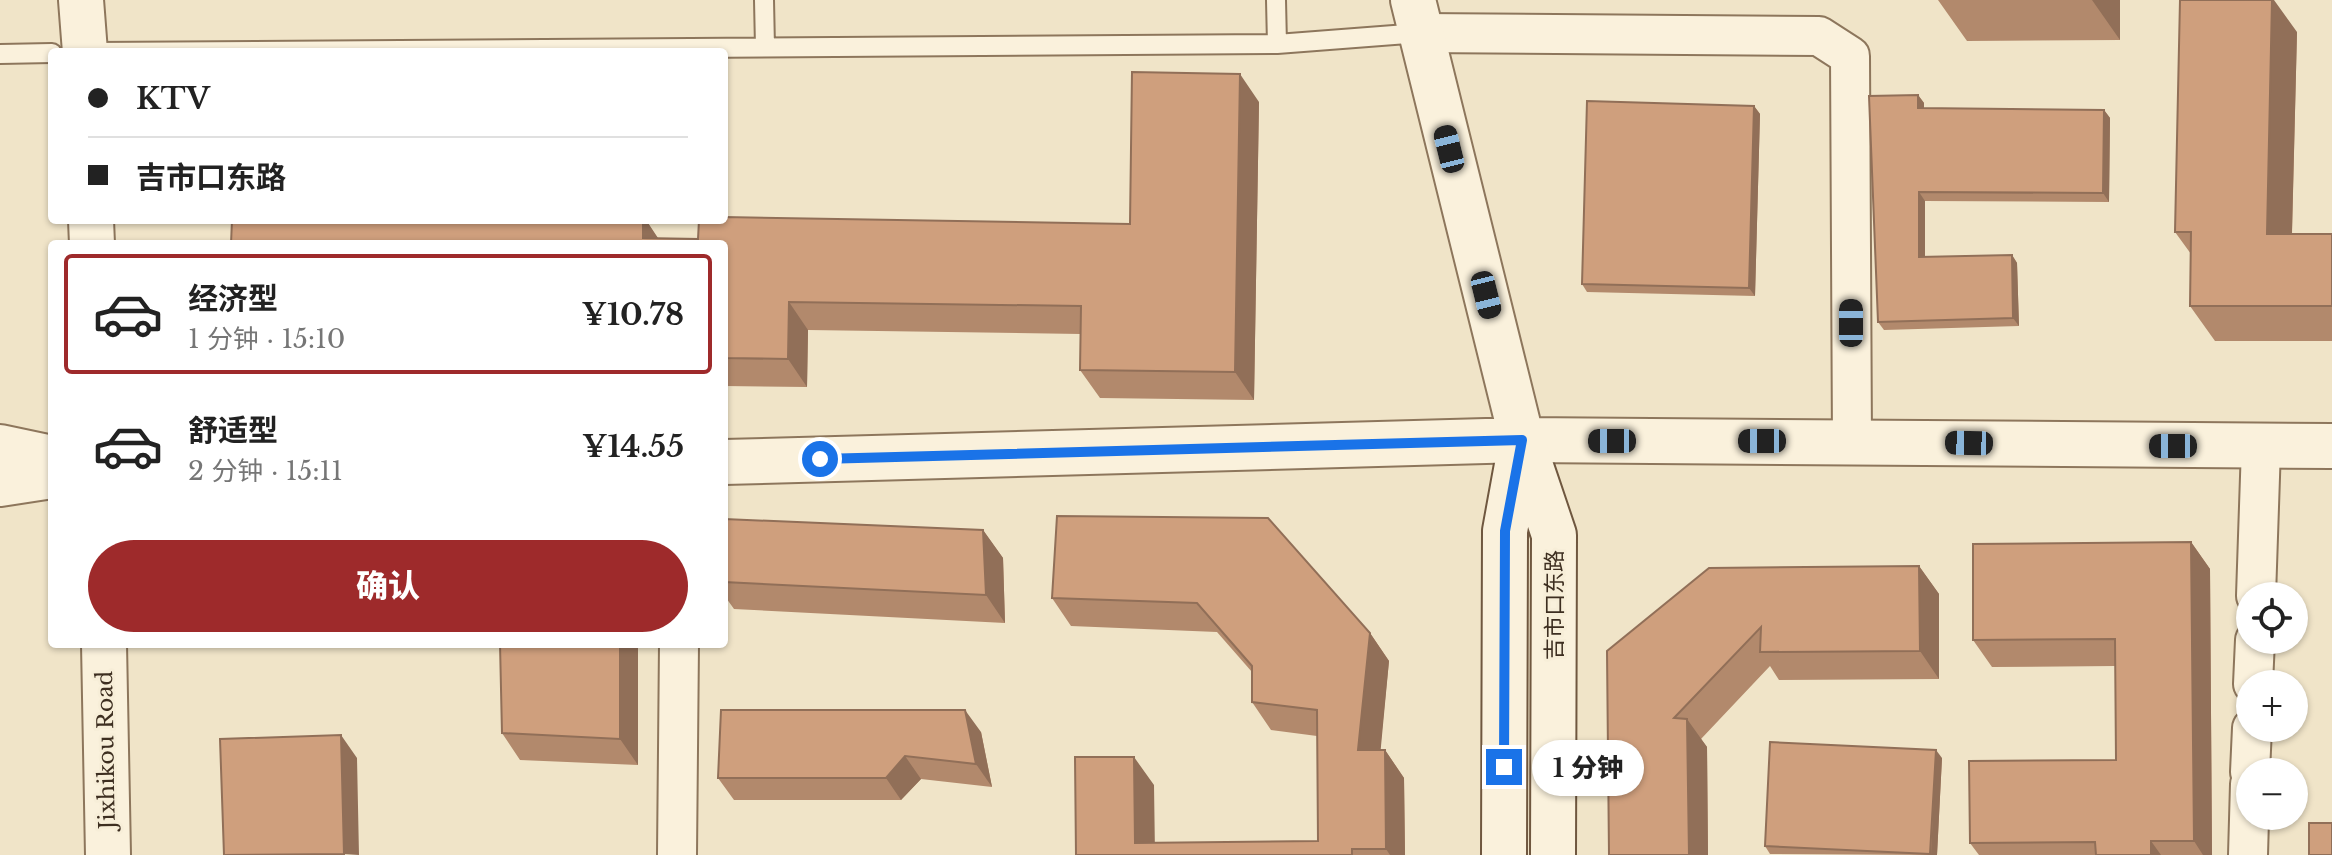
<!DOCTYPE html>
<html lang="zh">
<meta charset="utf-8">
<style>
body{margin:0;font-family:"Libre Baskerville","Noto Sans SC",serif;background:#f6f6f6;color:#222;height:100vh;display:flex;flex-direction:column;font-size:30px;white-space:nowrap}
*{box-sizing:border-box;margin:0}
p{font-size:26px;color:#767676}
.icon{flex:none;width:44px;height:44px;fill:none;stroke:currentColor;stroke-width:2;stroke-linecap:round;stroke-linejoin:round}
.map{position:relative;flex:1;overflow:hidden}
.drawer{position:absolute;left:48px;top:240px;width:680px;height:408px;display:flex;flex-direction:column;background:#fff;border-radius:8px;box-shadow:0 2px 6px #0004}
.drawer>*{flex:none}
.guide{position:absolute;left:48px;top:48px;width:680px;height:176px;border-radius:8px;box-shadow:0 2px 6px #0004;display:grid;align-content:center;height:176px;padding:0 40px;background:#fff}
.controls{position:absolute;left:2236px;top:582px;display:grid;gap:16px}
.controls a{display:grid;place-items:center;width:72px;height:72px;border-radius:50%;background:#fff;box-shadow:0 2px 6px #0004;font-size:40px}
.end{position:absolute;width:36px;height:36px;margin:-18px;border:10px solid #1a73e8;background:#fff;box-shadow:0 0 0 4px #fff}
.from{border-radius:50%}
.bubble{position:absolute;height:56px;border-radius:28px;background:#fff;box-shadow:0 2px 6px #0004;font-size:26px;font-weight:800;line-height:56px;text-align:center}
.car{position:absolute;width:24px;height:48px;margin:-24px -12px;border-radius:10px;box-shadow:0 0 6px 2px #0007;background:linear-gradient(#222 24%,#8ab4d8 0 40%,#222 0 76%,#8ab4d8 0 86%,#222 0)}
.guide b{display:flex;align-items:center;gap:28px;height:76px;font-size:30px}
.guide b+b{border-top:2px solid #e0e0e0}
.guide i{width:20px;height:20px;background:#222}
ul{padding:14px 0 0;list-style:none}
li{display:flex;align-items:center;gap:24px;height:120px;margin:0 16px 12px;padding:0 24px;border:4px solid transparent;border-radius:8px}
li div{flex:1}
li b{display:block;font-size:30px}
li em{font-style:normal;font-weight:800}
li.current{border-color:#9e2a2b}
li>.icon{width:72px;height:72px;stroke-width:1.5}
.button{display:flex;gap:16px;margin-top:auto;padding:16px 40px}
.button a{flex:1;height:92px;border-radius:48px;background:#9e2a2b;color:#fff;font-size:32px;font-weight:800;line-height:92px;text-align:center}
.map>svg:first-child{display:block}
</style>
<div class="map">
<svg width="2332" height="855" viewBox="0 0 2332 855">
<rect width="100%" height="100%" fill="#f0e4c8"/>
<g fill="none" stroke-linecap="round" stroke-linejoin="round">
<defs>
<path id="service" d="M764 0 765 47
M1276 0 1277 44
M95 52 1277 44 1420 33
M0 54 52 53"/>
<path id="minor" d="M1420 33 1819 36 1850 56 1852 442
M2256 596 2261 447
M2253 684 2255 640
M2250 772 2252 728
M677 855 679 644
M2248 855 2250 784"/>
<path id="tertiary" d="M81 0 85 52
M1413 0 1522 440
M91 220 92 244
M0 447 52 458
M724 462 1522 440 2332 446
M0 484 52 476
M104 644 108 855"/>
<path id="secondary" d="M1522 440 1554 535 1553 855
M1504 855 1505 531 1521 443"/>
</defs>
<use href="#service" stroke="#8d765c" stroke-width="22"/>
<use href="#minor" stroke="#8d765c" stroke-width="42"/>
<use href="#tertiary" stroke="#8d765c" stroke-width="48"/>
<use href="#secondary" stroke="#6f573f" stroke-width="48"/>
<use href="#service" stroke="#faf1dc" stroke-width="18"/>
<use href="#minor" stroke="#faf1dc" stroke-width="38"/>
<use href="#tertiary" stroke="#faf1dc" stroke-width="44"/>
<use href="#secondary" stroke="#faf1dc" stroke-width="44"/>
</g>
<path fill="#b2896c" d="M1938 0H2120V40L1967 41Z
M2297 32 2292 234H2332V341H2215L2190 306 2191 254 2175 232Z
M1918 95 1924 103V108L2104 110 2110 118 2109 202 1925 201V257L2012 255 2017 263 2019 326 1884 330 1878 322Z
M1259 102 1254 400 1100 398 1080 370 1081 334 808 330 807 387 724 386V244H231L646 220 658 239H698L1130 224Z
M1754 106 1760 114 1755 296 1587 292 1582 284Z
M1057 516 1370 633 1389 661 1380 750H1385L1404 778 1405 855H1076L1154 785V843L1318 841 1317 736 1271 730 1252 702V672L1217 632 1071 626 1052 598Z
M983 530 1003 558 1005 623 734 609 724 595V582Z
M2191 542 2210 569 2212 855H1979L1970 843 2116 760 2115 666 1992 667 1973 640Z
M1919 566 1939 594V679L1779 680 1770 666 1701 739 1707 747 1708 855H1609L1607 651Z
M638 644V765L520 760 502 733Z
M981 732 992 787 921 779 901 800H734L718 778Z
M1942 758 1937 855 1770 854 1765 846Z"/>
<path fill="#916f58" d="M2092 0H2120V40Z
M2272 0H2274L2297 32 2291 269 2267 234Z
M1240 74 1259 102 1254 400 1235 372Z
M1918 95 1924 103V117L1918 108Z
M1754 106 1760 114 1755 296 1749 288Z
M2104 110 2110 118 2109 202 2103 193Z
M1919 192 1925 201V265L1919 257Z
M643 220H646L662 244 643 238Z
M2012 255 2017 263 2019 326 2013 318Z
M789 302 808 330 807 387 788 359Z
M983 530 1003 558 1005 623 986 595Z
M2191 542 2210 569 2212 855H2203L2194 841Z
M1919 566 1939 594V679L1920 651Z
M1370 633 1389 661 1378 778 1358 750Z
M620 644H638V765L620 739Z
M965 710 981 732 992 787 976 764Z
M1687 719 1707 747 1708 855H1689Z
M341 735 357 758 359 855 344 854Z
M1385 750 1404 778 1405 855H1390L1386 849Z
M1936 750 1942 758 1937 855H1931Z
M905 756 921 779 901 800 886 778Z
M1134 757 1154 785 1155 855 1135 843Z
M2151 841 2161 855H2151Z"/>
<path fill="#cf9f7d" stroke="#916f58" stroke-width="2" d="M2180 0H2272L2267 234H2332V306H2190L2191 232H2175Z
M1132 72 1240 74 1235 372 1080 370 1081 306 789 302 788 359 724 358V244H231L232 220H643V238L698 239 699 220H724V217L1130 224Z
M1918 95V108L2104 110 2103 193 1919 192V257L2012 255 2013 318 1878 322 1869 96Z
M1587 101 1754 106 1749 288 1582 284Z
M1057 516 1268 518 1370 633 1358 750H1385L1386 849H1352V855H1076L1075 757H1134L1135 843 1318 841 1317 710 1252 702V666L1197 603 1052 598Z
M724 519 983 530 986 595 724 582Z
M2191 542 2194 841H2151V855H2096L2095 842 1970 843 1969 761 2116 760 2115 639 1973 640V544Z
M1919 566 1920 651 1760 652 1761 627 1674 718 1687 719 1689 855H1609L1607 651 1709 568Z
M500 644H620V739L502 733Z
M721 710H965L976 764 905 756 886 778H718Z
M341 735 344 854 224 855 220 739Z
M1770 742 1936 750 1930 854 1765 846Z
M2309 823H2332V855H2309Z"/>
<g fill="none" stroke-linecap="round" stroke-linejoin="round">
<path stroke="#1a73e8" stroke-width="10" d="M820 459 1522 440 1505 531 1504 767"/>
</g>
<g text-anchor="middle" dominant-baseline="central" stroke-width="6" stroke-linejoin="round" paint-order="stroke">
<g font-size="22" fill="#3d2e20" stroke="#f7eed8">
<text transform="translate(1554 605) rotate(-90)">吉市口东路</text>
<text transform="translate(106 750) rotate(-91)">Jixhikou Road</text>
</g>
</g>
</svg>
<div class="controls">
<a><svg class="icon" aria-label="locate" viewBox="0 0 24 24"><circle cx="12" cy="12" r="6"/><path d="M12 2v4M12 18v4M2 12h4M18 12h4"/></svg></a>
<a>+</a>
<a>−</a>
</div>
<i class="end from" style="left:820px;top:459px"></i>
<i class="end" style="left:1504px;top:767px"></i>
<div class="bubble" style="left:1532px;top:740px;width:112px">1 分钟</div>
<i class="car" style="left:1449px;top:149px;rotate:346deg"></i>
<i class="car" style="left:1486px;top:295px;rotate:166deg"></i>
<i class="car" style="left:1851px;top:323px;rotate:0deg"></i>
<i class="car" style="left:1612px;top:441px;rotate:270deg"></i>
<i class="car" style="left:1762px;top:441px;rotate:270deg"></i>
<i class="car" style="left:1969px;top:443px;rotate:271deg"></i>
<i class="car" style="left:2173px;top:446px;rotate:270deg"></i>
<div class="guide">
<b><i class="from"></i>KTV</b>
<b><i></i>吉市口东路</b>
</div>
<section class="drawer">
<ul>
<li class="current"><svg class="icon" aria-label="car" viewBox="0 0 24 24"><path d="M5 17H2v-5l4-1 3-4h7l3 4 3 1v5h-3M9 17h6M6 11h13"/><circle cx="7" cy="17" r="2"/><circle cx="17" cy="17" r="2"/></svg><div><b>经济型</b><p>1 分钟 · 15:10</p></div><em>¥10.78</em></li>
<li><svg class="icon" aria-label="car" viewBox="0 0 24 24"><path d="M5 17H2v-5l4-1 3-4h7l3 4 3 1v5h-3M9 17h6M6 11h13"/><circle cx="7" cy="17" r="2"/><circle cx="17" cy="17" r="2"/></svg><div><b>舒适型</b><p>2 分钟 · 15:11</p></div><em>¥14.55</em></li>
</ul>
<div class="button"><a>确认</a></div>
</section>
</div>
